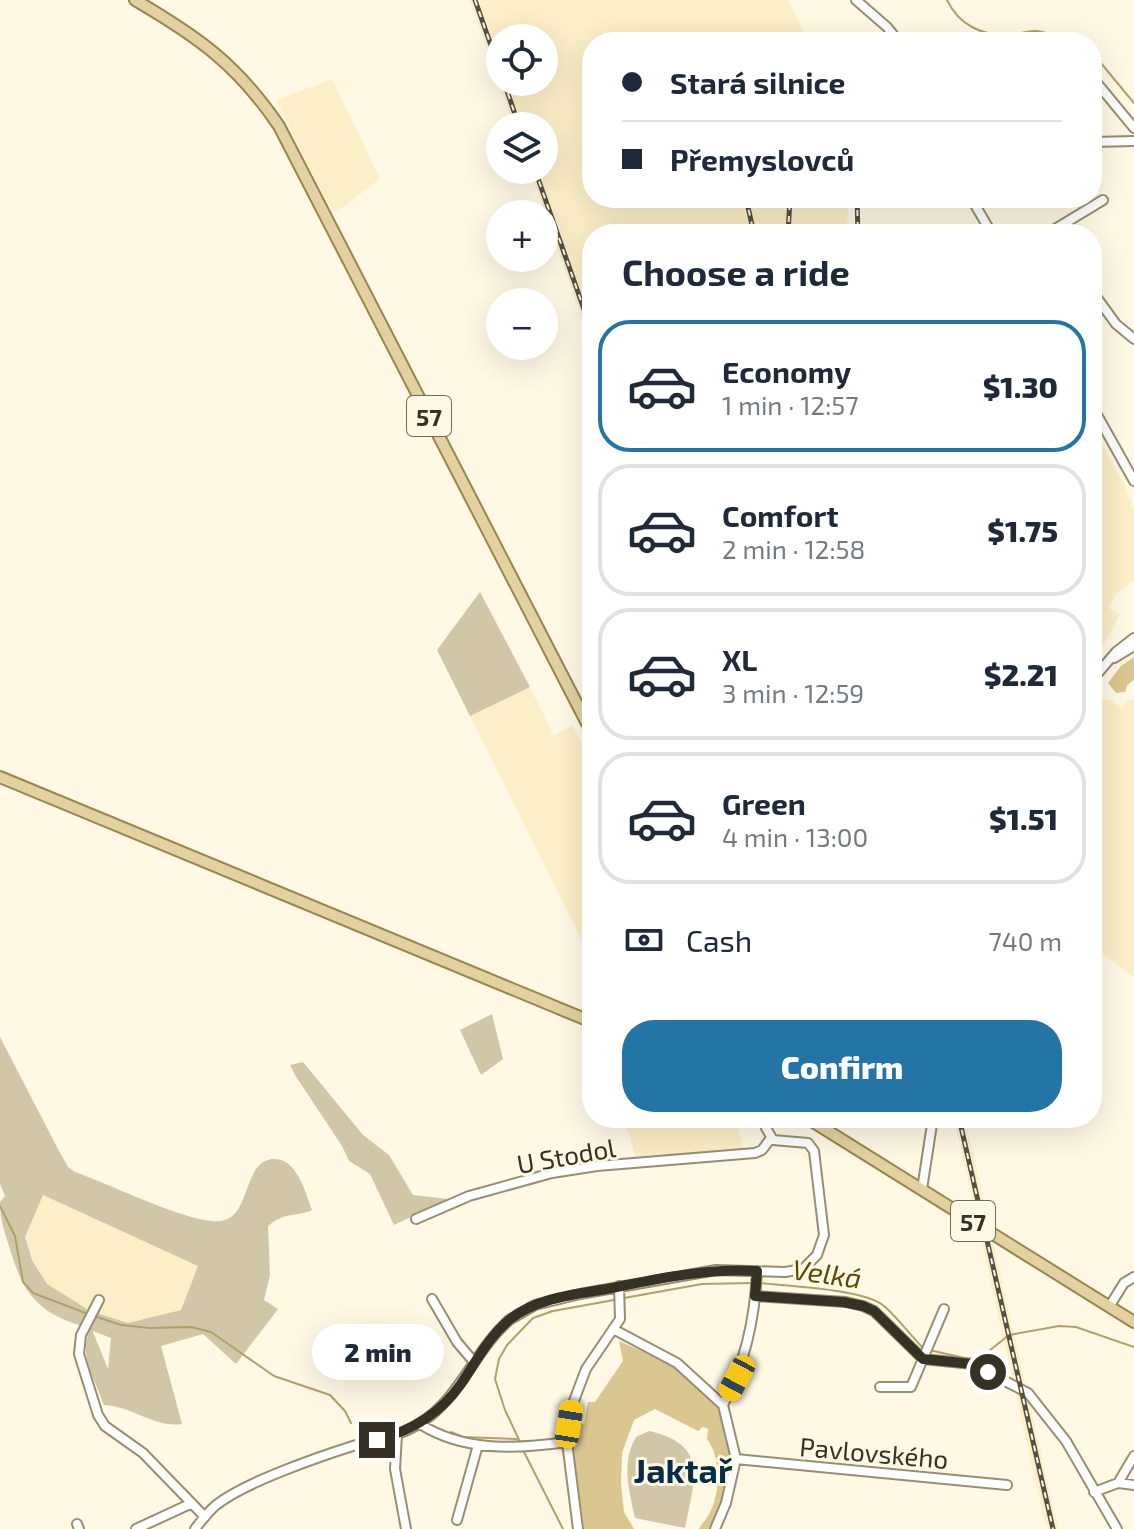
<!DOCTYPE html>
<meta charset="utf-8">
<style>
body{margin:0;font-family:"Exo 2",sans-serif;background:#f6f6f7;color:#1f2937;height:100vh;display:flex;flex-direction:column;font-size:30px;white-space:nowrap}
*{box-sizing:border-box;margin:0}
p{font-size:26px;color:#747a83}
.icon{flex:none;width:44px;height:44px;fill:none;stroke:currentColor;stroke-width:2;stroke-linecap:round;stroke-linejoin:round}
.map{position:relative;flex:1;overflow:hidden}
.sheet{position:absolute;left:582px;top:224px;width:520px;height:904px;display:flex;flex-direction:column;background:#fff;border-radius:32px;box-shadow:0 8px 32px #0002}
.sheet>*{flex:none}
.hud{position:absolute;left:582px;top:32px;width:520px;height:176px;border-radius:32px;box-shadow:0 8px 32px #0002;display:grid;align-content:center;height:176px;padding:0 40px;background:#fff}
.buttons{position:absolute;left:486px;top:24px;display:grid;gap:16px}
.buttons a{display:grid;place-items:center;width:72px;height:72px;border-radius:50%;background:#fff;box-shadow:0 8px 32px #0002;font-size:40px}
.end{position:absolute;width:36px;height:36px;margin:-18px;border:10px solid #353124;background:#fff;box-shadow:0 0 0 4px #fff}
.from{border-radius:50%}
.bubble{position:absolute;height:56px;border-radius:28px;background:#fff;box-shadow:0 8px 32px #0002;font-size:26px;font-weight:800;line-height:56px;text-align:center}
.car{position:absolute;width:24px;height:48px;margin:-24px -12px;border-radius:10px;box-shadow:0 0 6px 2px #0007;background:linear-gradient(#f5c518 24%,#345 0 40%,#f5c518 0 76%,#345 0 86%,#f5c518 0)}
.hud b{display:flex;align-items:center;gap:28px;height:76px;font-size:30px}
.hud b+b{border-top:2px solid #e0e1e3}
.hud i{width:20px;height:20px;background:#1f2937}
ul{padding:0;list-style:none}
li{display:flex;align-items:center;gap:24px;height:132px;margin:0 16px 12px;padding:0 24px;border:4px solid #e0e1e3;border-radius:32px}
li div{flex:1}
li b{display:block;font-size:30px}
li em{font-style:normal;font-weight:800}
li.current{border-color:#2475a6}
li>.icon{width:72px;height:72px;stroke-width:1.5}
h2{padding:0 40px;font-size:36px;line-height:96px}
.pay{display:flex;align-items:center;gap:20px;height:88px;padding:0 40px;font-size:30px}
.pay p{margin-inline-start:auto}
.cta{display:flex;gap:16px;margin-top:auto;padding:16px 40px}
.cta a{flex:1;height:92px;border-radius:32px;background:#2475a6;color:#fff;font-size:32px;font-weight:800;line-height:92px;text-align:center}
.map>svg:first-child{display:block}
</style>
<div class="map">
<svg width="1134" height="1529" viewBox="0 0 1134 1529">
<rect width="100%" height="100%" fill="#fff8e5"/>
<path fill="#fceec7" fill-rule="evenodd" d="M470 0H790L789 2 803 30 819 42H592V198H849L846 234H592V347L530 170H544V126H514ZM544 38V82H500V38Z
M331 80 334 83 380 179 336 212 324 197 276 100Z
M1092 425 1125 486 1134 510V580L1117 593 1108 607 1120 615 1092 665Z
M530 687 554 736 572 725 592 763V949L587 951 470 716Z
M1097 698 1112 701 1121 708 1128 700H1134V977L1092 946V701Z
M624 1118H735L744 1151 687 1157 635 1156Z
M954 1118H965L1058 1529H1048L1043 1514Z
M43 1195 198 1266 181 1310 128 1323 87 1309 47 1284 32 1260 25 1237Z"/>
<path fill="#d1c6a6" fill-rule="evenodd" d="M480 592 530 687 470 716 437 650Z
M492 1014 503 1059 481 1075 460 1030Z
M0 1037 59 1151 68 1167 75 1172C108 1183 191 1225 221 1221 252 1217 242 1160 274 1159 297 1158 306 1194 312 1210 298 1217 286 1211 268 1226L270 1275 264 1300 278 1309 236 1364 203 1334 161 1346 182 1424C154 1428 135 1407 104 1405 87 1360 77 1354 97 1313L128 1323 181 1310 198 1266 43 1195 25 1237 32 1260 47 1284 87 1309 82 1326C35 1312 22 1290 9 1246 4 1230 0 1219 0 1202L5 1196 0 1184ZM93 1331 111 1338 108 1369 93 1332Z
M303 1062 363 1135 389 1155 413 1195 448 1199 394 1225 370 1174 349 1161 342 1146 295 1075 290 1065Z
M649 1431C710 1445 694 1480 685 1528L635 1518C629 1490 621 1463 636 1437Z"/>
<path fill="#d9c690" d="M1134 657V680L1127 685 1125 692 1116 693 1108 683 1121 666Z
M619 1341 673 1365 720 1407 734 1458 724 1502 711 1529H699C701 1525 704 1522 706 1519 721 1498 722 1459 707 1439L708 1429 703 1427 698 1431 655 1409 634 1420 622 1453 621 1483 624 1512 634 1529H584L572 1441 573 1421 584 1424 588 1402H595L623 1361Z"/>
<g fill="none" stroke-linecap="round" stroke-linejoin="round">
<path stroke="#b29f6b" stroke-width="2" d="M947 0C959 25 983 37 1010 34 1019 34 1028 31 1036 31 1047 32 1057 37 1066 42
M1092 57 1100 62 1134 103
M0 1206 15 1236 23 1282 33 1293 88 1314
M759 1283C786 1286 865 1289 884 1306 898 1318 910 1335 923 1348
M624 1298 702 1284 753 1283
M94 1316 121 1325 150 1328 191 1327 211 1332 274 1376 330 1395 345 1411 351 1423
M929 1350 969 1359 984 1355 1009 1335 1059 1326 1076 1327 1134 1347
M451 1432 463 1437 517 1439
M520 1442 505 1410 495 1379 499 1359 507 1345 533 1318 553 1311 614 1300
M522 1448 563 1529"/>
<defs>
<path id="minor" d="M856 0 887 27 899 42
M962 42H979
M996 42H1043
M1092 77 1134 128
M1092 142 1134 141
M971 198 992 234
M1047 234 1103 200
M1092 291 1116 324 1134 339
M1092 406 1134 481
M1114 658 1134 646
M1092 680 1116 652 1134 638
M922 1189 933 1118
M416 1219 469 1196 552 1173 597 1166 755 1153 762 1150 771 1138
M755 1296 846 1302 863 1306 874 1311 923 1359 972 1364 1028 1393 1066 1441 1117 1529
M432 1299 457 1342 474 1362
M99 1300 81 1335 79 1354 98 1415 105 1426 143 1453 205 1517
M1109 1307 1124 1283 1134 1277
M613 1329 677 1363 723 1405 736 1459 726 1503 715 1529
M880 1387H911L944 1309
M723 1405C745 1364 755 1317 757 1271
M420 1424C464 1452 517 1449 567 1442
M397 1435 395 1469 406 1529
M736 1459 1007 1485
M1118 1483 1134 1456
M1094 1492 1118 1483 1134 1485
M457 1520 478 1445
M77 1524 79 1529
M136 1529 190 1504
M195 1529C201 1521 207 1513 215 1506 242 1483 321 1456 356 1445 378 1439 401 1436 420 1423 456 1401 471 1360 499 1330L509 1320 535 1305 580 1294 716 1270 785 1272 803 1269 817 1255 824 1235 814 1151 808 1143 773 1140 766 1128 769 1118
M578 1529 567 1442 572 1406 586 1369 620 1319 619 1286"/>
<path id="major" d="M135 0C198 37 237 64 279 126L592 733
M0 777 592 1022
M807 1118 1134 1322"/>
</defs>
<use href="#minor" stroke="#988e71" stroke-width="12"/>
<use href="#major" stroke="#9a864c" stroke-width="14"/>
<use href="#minor" stroke="#fff" stroke-width="8"/>
<use href="#major" stroke="#e3d1a1" stroke-width="10"/>
<defs>
<path id="rail" d="M475 0 500 71
M504 82 519 126
M535 170 592 332
M746 198 754 234
M857 198 858 234
M788 234 790 198
M959 1118 1053 1529"/>
</defs>
<use href="#rail" stroke="#555042" stroke-width="5"/>
<use href="#rail" stroke="#fff8e5" stroke-width="2" stroke-dasharray="6" stroke-linecap="butt"/>
</g>
<g fill="none" stroke-linecap="round" stroke-linejoin="round">
<path stroke="#353124" stroke-width="10" d="M377 1440C411 1431 440 1414 461 1384 476 1362 488 1338 509 1320 537 1297 578 1294 612 1288 661 1278 708 1268 757 1271L755 1296 843 1302 863 1306 874 1311 923 1359 972 1364 988 1372"/>
</g>
<g text-anchor="middle" dominant-baseline="central" stroke-width="6" stroke-linejoin="round" paint-order="stroke">
<g fill="#fff8e5" stroke="#726d5e" stroke-width="2">
<rect x="407" y="396" width="44" height="40" rx="6"/>
<rect x="951" y="1201" width="44" height="40" rx="6"/>
</g>
<g font-size="24" font-weight="bold" fill="#353124">
<text x="429" y="416">57</text>
<text x="973" y="1221">57</text>
</g>
<g font-size="26" fill="#353124" stroke="#fff8e5">
<text transform="translate(566 1155) rotate(-10)">U Stodol</text>
<text transform="translate(874 1452) rotate(5)">Pavlovského</text>
</g>
<g font-size="28" font-style="italic" fill="#5e4a07" stroke="#fff8e5">
<text transform="translate(827 1273) rotate(8)">Velká</text>
</g>
<g font-size="34" font-weight="bold" fill="#062d45" stroke="#fff8e5">
<text x="683" y="1469">Jaktař</text>
</g>
</g>
</svg>
<div class="buttons">
<a><svg class="icon" aria-label="locate" viewBox="0 0 24 24"><circle cx="12" cy="12" r="6"/><path d="M12 2v4M12 18v4M2 12h4M18 12h4"/></svg></a>
<a><svg class="icon" aria-label="layers" viewBox="0 0 24 24"><path d="M12 4l9 5-9 5-9-5zM3 14l9 5 9-5"/></svg></a>
<a>+</a>
<a>−</a>
</div>
<i class="end from" style="left:988px;top:1372px"></i>
<i class="end" style="left:377px;top:1440px"></i>
<div class="bubble" style="left:312px;top:1324px;width:132px">2 min</div>
<i class="car" style="left:737px;top:1378px;rotate:208deg"></i>
<i class="car" style="left:569px;top:1424px;rotate:9deg"></i>
<div class="hud">
<b><i class="from"></i>Stará silnice</b>
<b><i></i>Přemyslovců</b>
</div>
<section class="sheet">
<h2>Choose a ride</h2>
<ul>
<li class="current"><svg class="icon" aria-label="car" viewBox="0 0 24 24"><path d="M5 17H2v-5l4-1 3-4h7l3 4 3 1v5h-3M9 17h6M6 11h13"/><circle cx="7" cy="17" r="2"/><circle cx="17" cy="17" r="2"/></svg><div><b>Economy</b><p>1 min · 12:57</p></div><em>$1.30</em></li>
<li><svg class="icon" aria-label="car" viewBox="0 0 24 24"><path d="M5 17H2v-5l4-1 3-4h7l3 4 3 1v5h-3M9 17h6M6 11h13"/><circle cx="7" cy="17" r="2"/><circle cx="17" cy="17" r="2"/></svg><div><b>Comfort</b><p>2 min · 12:58</p></div><em>$1.75</em></li>
<li><svg class="icon" aria-label="car" viewBox="0 0 24 24"><path d="M5 17H2v-5l4-1 3-4h7l3 4 3 1v5h-3M9 17h6M6 11h13"/><circle cx="7" cy="17" r="2"/><circle cx="17" cy="17" r="2"/></svg><div><b>XL</b><p>3 min · 12:59</p></div><em>$2.21</em></li>
<li><svg class="icon" aria-label="car" viewBox="0 0 24 24"><path d="M5 17H2v-5l4-1 3-4h7l3 4 3 1v5h-3M9 17h6M6 11h13"/><circle cx="7" cy="17" r="2"/><circle cx="17" cy="17" r="2"/></svg><div><b>Green</b><p>4 min · 13:00</p></div><em>$1.51</em></li>
</ul>
<div class="pay"><svg class="icon" aria-label="cash" viewBox="0 0 24 24"><path d="M3 7h18v10H3z"/><circle cx="12" cy="12" r="2"/></svg>Cash<p>740 m</p></div>
<div class="cta"><a>Confirm</a></div>
</section>
</div>
